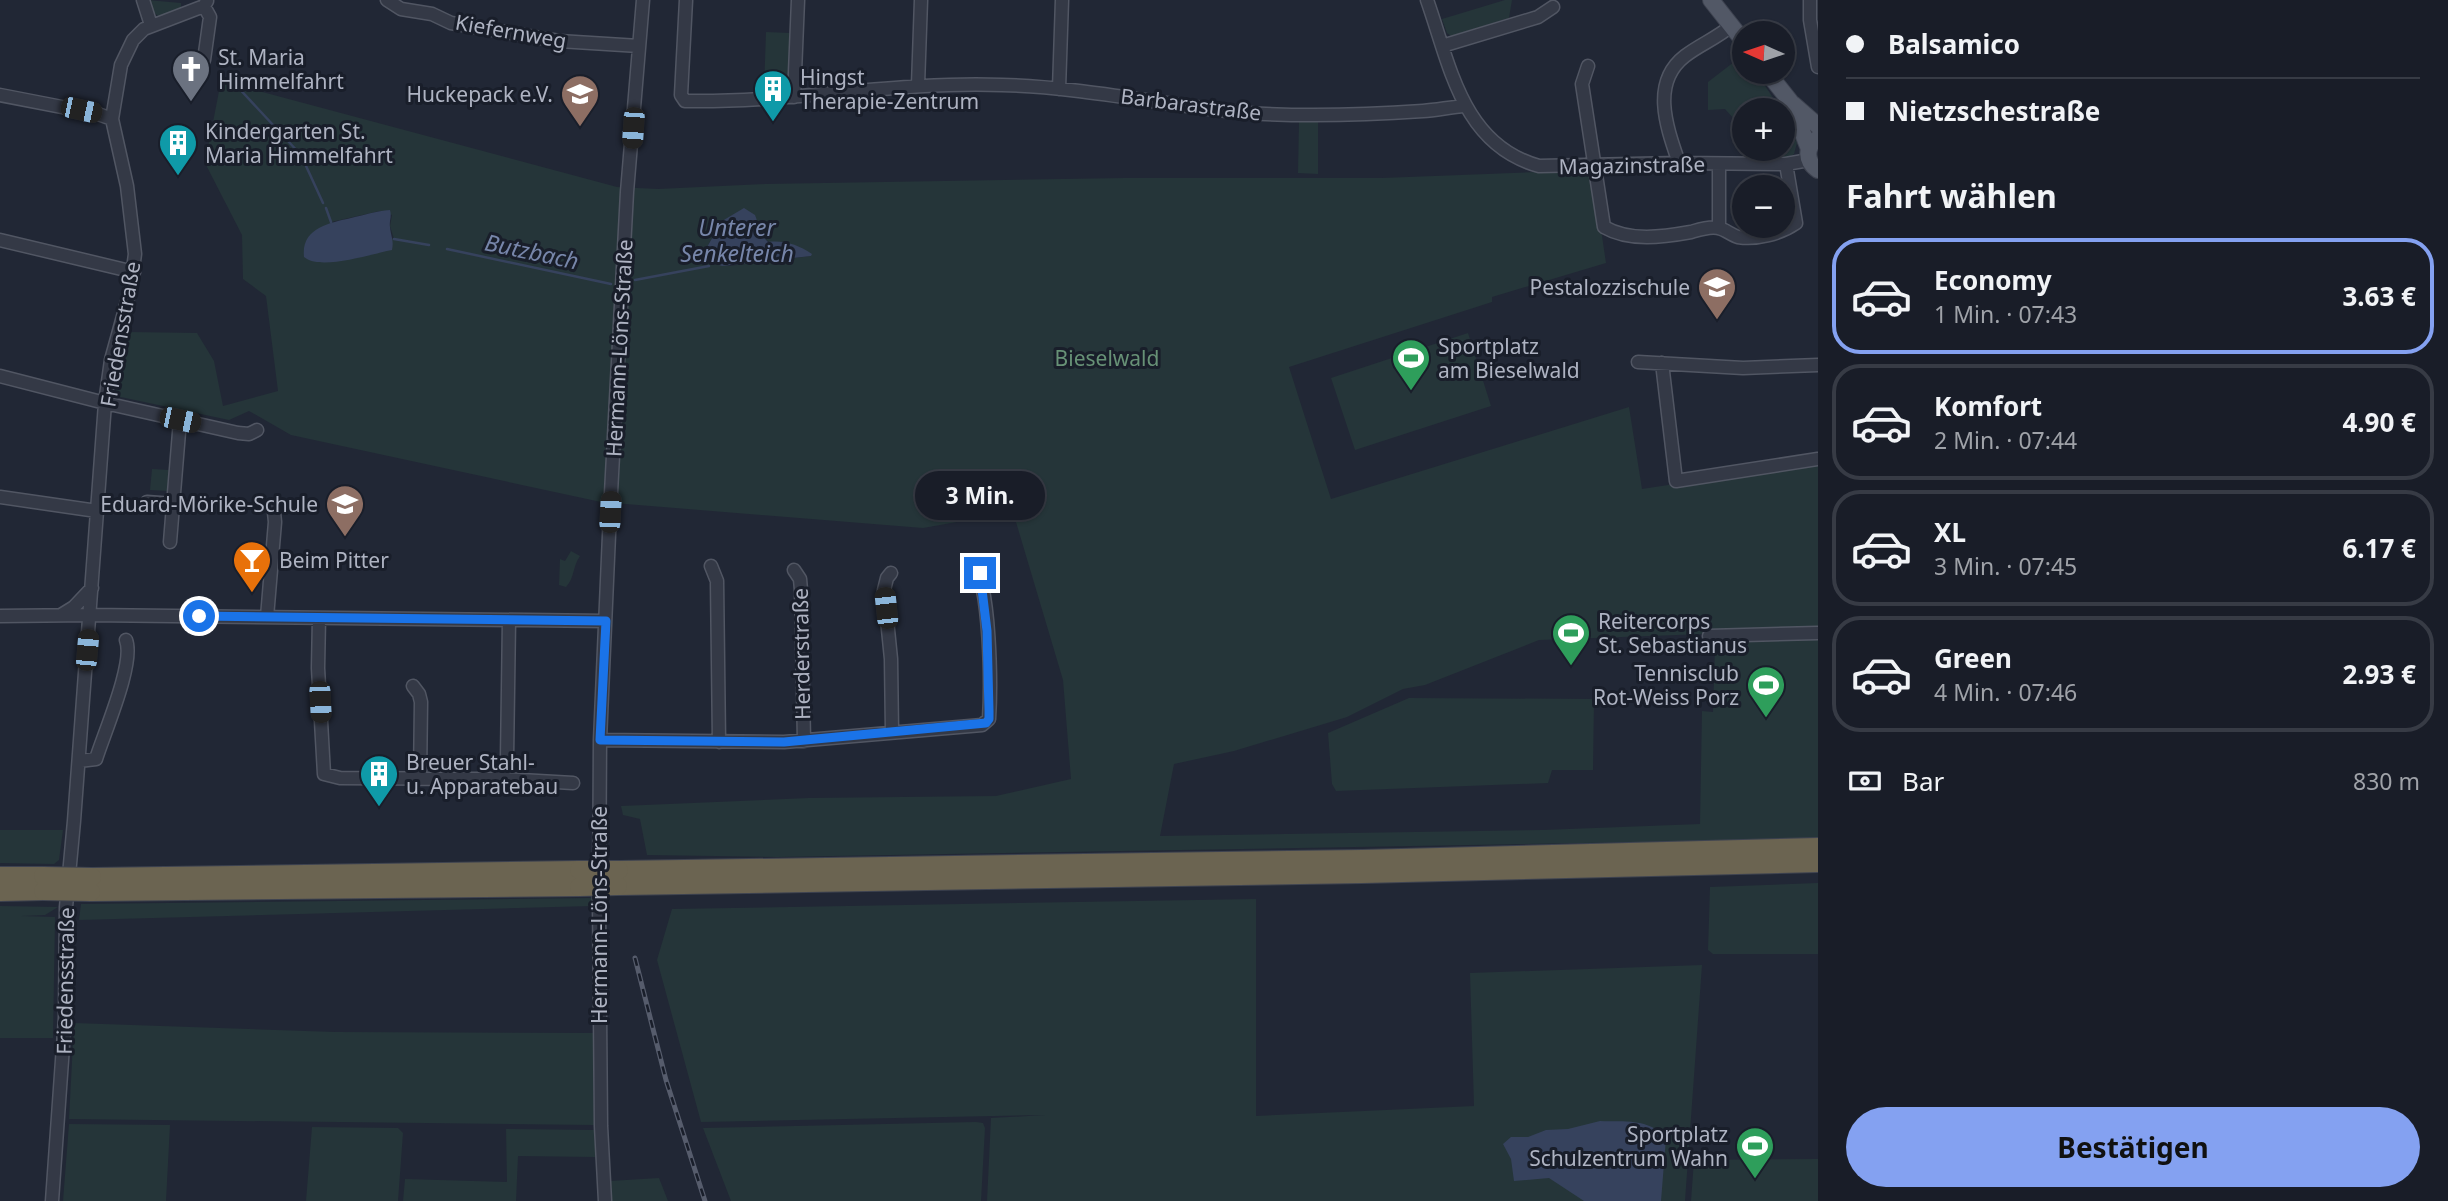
<!DOCTYPE html>
<html lang="de">
<meta charset="utf-8">
<style>
body{margin:0;font-family:"Noto Sans",sans-serif;background:#222630;color:#f1f3f6;height:100vh;display:flex;flex-direction:column;font-size:26px;white-space:nowrap}
*{box-sizing:border-box;margin:0}
p{font-size:23px;color:#9fa2a8}
.icon{flex:none;width:38px;height:38px;fill:none;stroke:currentColor;stroke-width:2;stroke-linecap:round;stroke-linejoin:round}
.map{position:relative;flex:1;overflow:hidden}
.panel{display:flex;flex-direction:column;background:#191d28;width:630px}
.panel>*{flex:none}
.banner{display:grid;align-content:center;height:154px;padding:0 28px;background:#191d28}
.needle{width:46px;rotate:273deg}
.tools{position:absolute;left:1732px;top:21px;display:grid;gap:14px}
.tools a{display:grid;place-items:center;width:63px;height:63px;border-radius:50%;background:#191d28;box-shadow:0 2px 5px #0004,0 0 0 2px #373b45;font-size:35px}
.end{position:absolute;width:32px;height:32px;margin:-16px;border:9px solid #1a73e8;background:#fff;box-shadow:0 0 0 4px #fff}
.from{border-radius:50%}
.bubble{position:absolute;height:49px;border-radius:24px;background:#191d28;box-shadow:0 2px 5px #0004,0 0 0 2px #373b45;font-size:23px;font-weight:700;line-height:49px;text-align:center}
.car{position:absolute;width:21px;height:42px;margin:-21px -10px;border-radius:9px;box-shadow:0 0 5px 2px #0007;background:linear-gradient(#222 24%,#8ab4d8 0 40%,#222 0 76%,#8ab4d8 0 86%,#222 0)}
.banner b{display:flex;align-items:center;gap:24px;height:66px;font-size:26px}
.banner b+b{border-top:2px solid #373b45}
.banner i{width:18px;height:18px;background:#f1f3f6}
ul{padding:0;list-style:none}
li{display:flex;align-items:center;gap:21px;height:116px;margin:0 14px 10px;padding:0 14px;border:4px solid #373b45;border-radius:28px}
li div{flex:1}
li b{display:block;font-size:26px}
li em{font-style:normal;font-weight:700}
li.on{border-color:#84a1f1}
li>.icon{width:63px;height:63px;stroke-width:1.5}
h2{padding:0 28px;font-size:32px;line-height:84px}
.pay{display:flex;align-items:center;gap:18px;height:77px;padding:0 28px;font-size:26px}
.pay p{margin-inline-start:auto}
.action{display:flex;gap:14px;margin-top:auto;padding:14px 28px}
.action a{flex:1;height:80px;border-radius:42px;background:#84a1f1;color:#111;font-size:28px;font-weight:700;line-height:80px;text-align:center}
main{display:flex;flex:1;min-height:0}
.map>svg:first-child{display:block}
</style>
<main>
<div class="map">
<svg width="1818" height="1201" viewBox="0 0 1818 1201">
<rect width="100%" height="100%" fill="#212735"/>
<path fill="#253539" fill-rule="evenodd" d="M147 0 181 3V10L161 18 153 12Z
M1505 0H1512L1509 18 1451 36 1447 33 1442 19Z
M766 32 790 33 788 82 781 91 764 90Z
M1743 55 1745 57V72H1756L1781 110H1745V149H1783V114L1797 143 1794 154 1789 157 1744 156V130L1725 109 1708 110V82Z
M221 81 617 187 658 189 765 184 1125 178H1382L1587 170 1593 175 1606 263 1492 297V302L1289 367 1331 499 1629 407 1642 489 1818 462V630L1539 640 1425 685 1403 689 1347 717 1234 751 1174 764 1160 836 1543 830 1700 824 1702 711 1713 712 1715 647 1718 644 1818 638V839L777 857 647 855 640 819 623 815 621 806 809 798 996 796 1071 779 1063 680 1013 512 923 528 601 502 291 435 249 411 229 420 116 396V378L129 332 197 333 214 361 223 406 278 391 266 296 243 279 242 235 205 163ZM744 209C761 219 754 230 765 239 778 250 794 238 811 256L729 266 716 263 707 247 722 221ZM380 211 392 215 390 226 394 239 331 222Z
M1299 122H1318V174L1298 173Z
M1468 333 1491 406 1355 450 1331 378Z
M152 469 169 470 168 491 150 490Z
M571 551 580 556C572 568 575 577 566 587L559 585 560 559 565 561Z
M1409 698 1594 699 1593 770H1552L1548 783 1336 791 1332 784 1328 733Z
M0 830H63L59 860 54 864 0 863Z
M1818 883V954H1713L1708 950 1710 887Z
M592 898V906L79 920 81 904Z
M1256 899V1116L1474 1106 1470 973 1702 965 1685 1201H987L991 1118 1046 1115 701 1122 657 960 672 909Z
M0 906 58 907 45 915 21 916 55 917 53 1038H0Z
M74 1023 335 1032 593 1033 594 1125 69 1119Z
M976 1122 983 1123 985 1128 981 1201H731L703 1128Z
M69 1124 170 1125 166 1201H63Z
M312 1127 398 1128 403 1133 398 1201H306Z
M506 1129 594 1130 596 1157 518 1156 516 1201H403L405 1179 507 1182Z
M1818 1159V1201H1691L1694 1160Z
M659 1178 668 1201H611L610 1181Z"/>
<path fill="#36425d" d="M744 208 755 215C759 225 759 234 768 242 784 240 799 245 812 254L811 256 722 266 716 264 707 253V247L722 221Z
M390 210C392 217 389 221 390 227 391 237 394 240 392 250 371 254 320 271 304 257 301 228 329 223 351 218 364 215 376 211 390 210Z
M1600 1121C1624 1122 1649 1118 1666 1138L1661 1201H1584L1549 1178 1514 1181 1511 1159 1503 1144 1511 1137H1528L1546 1130 1568 1129Z"/>
<g fill="none" stroke-linecap="round" stroke-linejoin="round">
<path stroke="#36425d" stroke-width="2.5" d="M234 83 301 155 323 203
M326 208 331 222
M394 239 429 245
M447 249 611 284
M635 280 709 266"/>
<defs>
<path id="minor" d="M143 0 151 25
M387 0 401 9 432 14 451 23 559 41 639 46
M686 0 681 95 685 101C791 103 896 81 1002 85 1085 87 1166 106 1248 113 1306 117 1365 115 1423 111 1437 110 1451 107 1465 106
M1427 0C1450 65 1462 145 1539 166L1679 163 1786 164 1809 160
M1810 0V20L1818 67
M1442 46 1538 17 1553 7
M198 64 204 60 210 17 204 6 207 1
M1588 66 1582 84 1604 227C1630 242 1663 237 1691 232 1698 230 1710 226 1718 228 1725 229 1731 235 1738 237 1757 240 1780 234 1796 223L1786 164
M918 85 921 0
M1059 89 1062 0
M0 95 98 114 112 119
M794 97 798 0
M1679 163C1667 128 1650 83 1685 56 1699 45 1717 38 1731 26
M1719 228V164
M0 240 134 272
M1638 362 1743 368 1818 365
M1662 363 1676 481 1818 459
M0 376 105 403 238 433 249 434 257 430
M0 497 97 511
M147 502 173 504
M170 542 180 420
M711 566 717 581 719 742
M794 570 800 579 801 590 804 741
M891 573 887 578 884 590 891 659 892 732
M61 615 74 607 92 588
M0 616 90 615 605 621
M267 617 275 522 274 512 271 506
M319 618 318 668 324 774 340 778 502 779 573 783
M1709 636 1818 633
M413 686 419 694 421 702 420 779
M600 740 784 742 982 725 989 719C991 688 991 583 972 561
M79 761 96 759C104 733 135 663 126 640
M502 779 507 758 509 620
M52 1201 65 1018 66 907 74 821 105 403 111 360 130 291 135 254 127 186 112 119 121 65 133 40 144 29 204 6
M605 1201 601 1126 599 902 600 740 610 512 627 192 643 0"/>
<path id="major" d="M1711 0 1745 43
M1767 72 1790 101 1809 149
M1793 104 1818 126
M1818 138C1805 147 1805 161 1818 170"/>
<path id="highway" d="M619 870 1362 859 1818 847
M0 876H43
M92 877 579 870
M618 886 1362 874 1818 863
M0 892 43 891
M91 892 579 887"/>
</defs>
<use href="#minor" stroke="#515663" stroke-width="15"/>
<use href="#major" stroke="#3d424f" stroke-width="18"/>
<use href="#highway" stroke="#3e4350" stroke-width="20"/>
<use href="#minor" stroke="#343946" stroke-width="12"/>
<use href="#major" stroke="#525866" stroke-width="16"/>
<use href="#highway" stroke="#6b6451" stroke-width="18"/>
<defs>
<path id="rail" d="M635 958 666 1080 705 1201"/>
</defs>
<use href="#rail" stroke="#565c6c" stroke-width="5"/>
<use href="#rail" stroke="#191e2a" stroke-width="2.5" stroke-dasharray="8" stroke-linecap="butt"/>
<defs>
<path id="highway-bridge" d="M579 870H619
M43 876 92 877
M579 887 618 886
M43 891 91 892"/>
</defs>
<use href="#highway-bridge" stroke="#3e4350" stroke-width="20" stroke-linecap="butt"/>
<use href="#highway-bridge" stroke="#6b6451" stroke-width="18"/>
</g>
<g fill="none" stroke-linecap="round" stroke-linejoin="round">
<path stroke="#1a73e8" stroke-width="9" d="M199 616 606 621 600 740 784 742 986 723 989 719V711L987 631 980 573"/>
</g>
<defs>
<symbol id="church-pin" viewBox="-11 -11 22 30"><path d="M0 17L-7.5 6A9.5 9.5 0 1 1 7.5 6Z" fill="#6b7280" stroke="#191e2a"/><path d="M-1.2-6h2.4v3.5h3.3v2.4h-3.3V6h-2.4V-.1h-3.3v-2.4h3.3Z" fill="#fff"/></symbol>
<symbol id="building-pin" viewBox="-11 -11 22 30"><path d="M0 17L-7.5 6A9.5 9.5 0 1 1 7.5 6Z" fill="#0f9aa8" stroke="#191e2a"/><path d="M-4-6H4V6H1V3H-1V6H-4ZM-2.5-4.3h1.7v1.8h-1.7ZM.8-4.3h1.7v1.8H.8ZM-2.5-1h1.7V.8h-1.7ZM.8-1h1.7V.8H.8Z" fill="#fff"/></symbol>
<symbol id="school-pin" viewBox="-11 -11 22 30"><path d="M0 17L-7.5 6A9.5 9.5 0 1 1 7.5 6Z" fill="#8d6e63" stroke="#191e2a"/><path d="M0-5L7-2L0 1L-7-2ZM-4 1L0 2.5L4 1V4Q0 6-4 4Z" fill="#fff"/></symbol>
<symbol id="stadium-pin" viewBox="-11 -11 22 30"><path d="M0 17L-7.5 6A9.5 9.5 0 1 1 7.5 6Z" fill="#2e9e5b" stroke="#191e2a"/><path d="M0-5a6.5 5 0 1 0 0 10a6.5 5 0 1 0 0-10ZM-3.5-1.8h7v3.6h-7Z" fill="#fff"/></symbol>
<symbol id="bar-pin" viewBox="-11 -11 22 30"><path d="M0 17L-7.5 6A9.5 9.5 0 1 1 7.5 6Z" fill="#e8710a" stroke="#191e2a"/><path d="M-6-5H6L.8 .8V4.5H3.5V6h-7V4.5H-.8V.8Z" fill="#fff"/></symbol>
</defs>
<g fill-rule="evenodd">
<use href="#church-pin" x="169" y="47" width="44" height="60"/>
<use href="#building-pin" x="751" y="67" width="44" height="60"/>
<use href="#school-pin" x="558" y="72" width="44" height="60"/>
<use href="#building-pin" x="156" y="121" width="44" height="60"/>
<use href="#school-pin" x="1695" y="265" width="44" height="60"/>
<use href="#stadium-pin" x="1389" y="336" width="44" height="60"/>
<use href="#school-pin" x="323" y="482" width="44" height="60"/>
<use href="#bar-pin" x="230" y="538" width="44" height="60"/>
<use href="#stadium-pin" x="1549" y="611" width="44" height="60"/>
<use href="#stadium-pin" x="1744" y="663" width="44" height="60"/>
<use href="#building-pin" x="357" y="752" width="44" height="60"/>
<use href="#stadium-pin" x="1733" y="1124" width="44" height="60"/>
</g>
<g text-anchor="middle" dominant-baseline="central" stroke-width="6" stroke-linejoin="round" paint-order="stroke">
<g font-size="21" fill="#aeb3c2" stroke="#191e2a">
<text transform="translate(511 31) rotate(10)">Kiefernweg</text>
<text transform="translate(1191 104) rotate(7)">Barbarastraße</text>
<text transform="translate(1632 165) rotate(-1)">Magazinstraße</text>
<text transform="translate(120 334) rotate(-80)">Friedensstraße</text>
<text transform="translate(619 348) rotate(-87)">Hermann-Löns-Straße</text>
<text transform="translate(801 654) rotate(-91)">Herderstraße</text>
<text transform="translate(599 915) rotate(-90)">Hermann-Löns-Straße</text>
<text transform="translate(65 981) rotate(-89)">Friedensstraße</text>
</g>
<g font-size="21" fill="#aeb3c2" stroke="#191e2a" text-anchor="start">
<text x="218" y="57">St. Maria<tspan x="218" dy="24">Himmelfahrt</tspan></text>
<text x="800" y="77">Hingst<tspan x="800" dy="24">Therapie-Zentrum</tspan></text>
<text x="553" y="94" text-anchor="end">Huckepack e.V.</text>
<text x="205" y="131">Kindergarten St.<tspan x="205" dy="24">Maria Himmelfahrt</tspan></text>
<text x="1690" y="287" text-anchor="end">Pestalozzischule</text>
<text x="1438" y="346">Sportplatz<tspan x="1438" dy="24">am Bieselwald</tspan></text>
<text x="318" y="504" text-anchor="end">Eduard-Mörike-Schule</text>
<text x="279" y="560">Beim Pitter</text>
<text x="1598" y="621">Reitercorps<tspan x="1598" dy="24">St. Sebastianus</tspan></text>
<text x="1739" y="673" text-anchor="end">Tennisclub<tspan x="1739" dy="24">Rot-Weiss Porz</tspan></text>
<text x="406" y="762">Breuer Stahl-<tspan x="406" dy="24">u. Apparatebau</tspan></text>
<text x="1728" y="1134" text-anchor="end">Sportplatz<tspan x="1728" dy="24">Schulzentrum Wahn</tspan></text>
</g>
<g font-size="21" fill="#679176" stroke="#191e2a">
<text x="1107" y="358">Bieselwald</text>
</g>
<g font-size="23" font-style="italic" fill="#7786aa" stroke="#191e2a">
<text x="737" y="227">Unterer<tspan x="737" dy="26">Senkelteich</tspan></text>
<text transform="translate(532 251) rotate(12)">Butzbach</text>
</g>
</g>
</svg>
<div class="tools">
<a><svg class="needle" viewBox="-14 -14 28 28"><path d="M0-13l5 13h-10z" fill="#e53935"/><path d="M0 13l5-13h-10z" fill="#9fa2a8"/></svg></a>
<a>+</a>
<a>−</a>
</div>
<i class="end from" style="left:199px;top:616px"></i>
<i class="end" style="left:980px;top:573px"></i>
<div class="bubble" style="left:915px;top:471px;width:130px">3 Min.</div>
<i class="car" style="left:81px;top:110px;rotate:102deg"></i>
<i class="car" style="left:633px;top:128px;rotate:184deg"></i>
<i class="car" style="left:180px;top:420px;rotate:102deg"></i>
<i class="car" style="left:610px;top:512px;rotate:3deg"></i>
<i class="car" style="left:886px;top:608px;rotate:354deg"></i>
<i class="car" style="left:87px;top:650px;rotate:5deg"></i>
<i class="car" style="left:320px;top:702px;rotate:177deg"></i>
</div>
<section class="panel">
<div class="banner">
<b><i class="from"></i>Balsamico</b>
<b><i></i>Nietzschestraße</b>
</div>
<h2>Fahrt wählen</h2>
<ul>
<li class="on"><svg class="icon" aria-label="car" viewBox="0 0 24 24"><path d="M5 17H2v-5l4-1 3-4h7l3 4 3 1v5h-3M9 17h6M6 11h13"/><circle cx="7" cy="17" r="2"/><circle cx="17" cy="17" r="2"/></svg><div><b>Economy</b><p>1 Min. · 07:43</p></div><em>3.63 €</em></li>
<li><svg class="icon" aria-label="car" viewBox="0 0 24 24"><path d="M5 17H2v-5l4-1 3-4h7l3 4 3 1v5h-3M9 17h6M6 11h13"/><circle cx="7" cy="17" r="2"/><circle cx="17" cy="17" r="2"/></svg><div><b>Komfort</b><p>2 Min. · 07:44</p></div><em>4.90 €</em></li>
<li><svg class="icon" aria-label="car" viewBox="0 0 24 24"><path d="M5 17H2v-5l4-1 3-4h7l3 4 3 1v5h-3M9 17h6M6 11h13"/><circle cx="7" cy="17" r="2"/><circle cx="17" cy="17" r="2"/></svg><div><b>XL</b><p>3 Min. · 07:45</p></div><em>6.17 €</em></li>
<li><svg class="icon" aria-label="car" viewBox="0 0 24 24"><path d="M5 17H2v-5l4-1 3-4h7l3 4 3 1v5h-3M9 17h6M6 11h13"/><circle cx="7" cy="17" r="2"/><circle cx="17" cy="17" r="2"/></svg><div><b>Green</b><p>4 Min. · 07:46</p></div><em>2.93 €</em></li>
</ul>
<div class="pay"><svg class="icon" aria-label="cash" viewBox="0 0 24 24"><path d="M3 7h18v10H3z"/><circle cx="12" cy="12" r="2"/></svg>Bar<p>830 m</p></div>
<div class="action"><a>Bestätigen</a></div>
</section>
</main>
